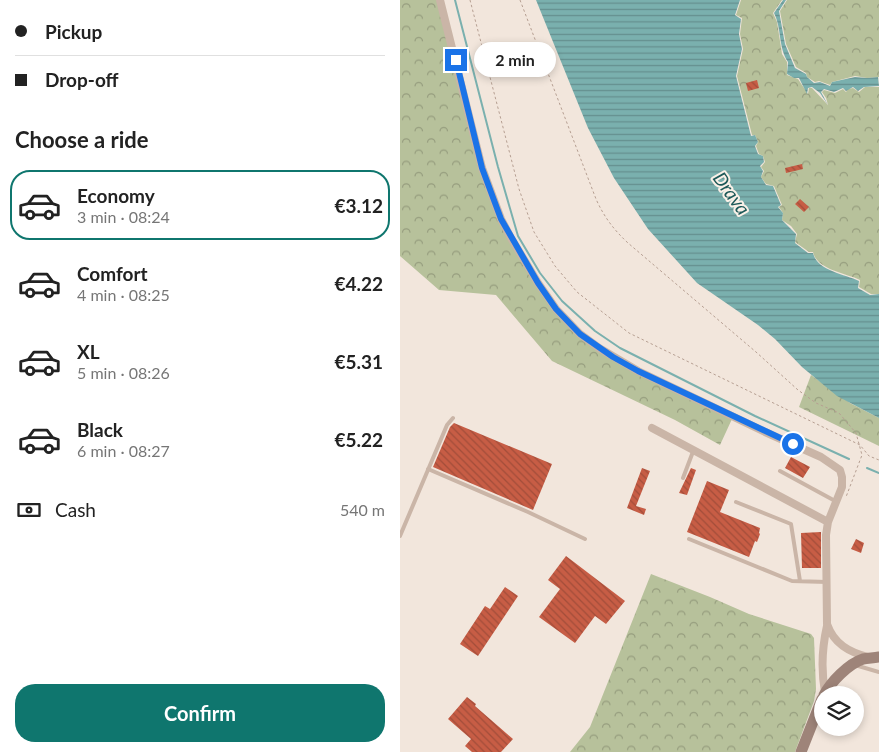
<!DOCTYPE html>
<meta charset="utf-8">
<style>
body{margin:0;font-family:Lato,sans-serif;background:#f6f6f6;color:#222;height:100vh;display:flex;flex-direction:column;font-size:19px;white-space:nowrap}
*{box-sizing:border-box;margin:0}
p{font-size:16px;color:#767676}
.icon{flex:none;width:28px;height:28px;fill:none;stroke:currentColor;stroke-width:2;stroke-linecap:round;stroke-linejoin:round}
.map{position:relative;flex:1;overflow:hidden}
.side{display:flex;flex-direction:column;background:#fff;width:400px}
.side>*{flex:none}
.banner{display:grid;align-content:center;height:110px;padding:0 15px;background:#fff}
.tools{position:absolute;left:414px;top:686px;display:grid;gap:10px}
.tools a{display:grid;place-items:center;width:50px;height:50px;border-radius:50%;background:#fff;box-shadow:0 2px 8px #0003;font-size:25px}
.end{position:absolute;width:22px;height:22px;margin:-11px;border:6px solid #1a73e8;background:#fff;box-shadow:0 0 0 2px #fff}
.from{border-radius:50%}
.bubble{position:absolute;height:35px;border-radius:18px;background:#fff;box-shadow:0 2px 8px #0003;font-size:16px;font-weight:700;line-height:35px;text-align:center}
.banner b{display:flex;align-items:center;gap:18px;height:48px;font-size:19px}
.banner b+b{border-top:1px solid #e0e0e0}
.banner i{width:12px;height:12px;background:#222}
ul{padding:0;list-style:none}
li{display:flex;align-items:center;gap:15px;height:70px;margin:0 10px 8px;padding:0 5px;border:2px solid transparent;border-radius:20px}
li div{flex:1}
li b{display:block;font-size:19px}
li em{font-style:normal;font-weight:700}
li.on{border-color:#0f766e}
li>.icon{width:45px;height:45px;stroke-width:1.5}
h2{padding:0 15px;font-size:22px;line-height:60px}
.pay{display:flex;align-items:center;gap:12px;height:55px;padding:0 15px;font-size:19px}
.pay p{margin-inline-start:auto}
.primary-button{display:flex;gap:10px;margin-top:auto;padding:10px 15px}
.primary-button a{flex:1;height:58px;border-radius:20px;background:#0f766e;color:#fff;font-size:20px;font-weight:700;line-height:58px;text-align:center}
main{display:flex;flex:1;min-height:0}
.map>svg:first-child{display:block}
</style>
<main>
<section class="side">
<div class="banner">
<b><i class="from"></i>Pickup</b>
<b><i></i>Drop-off</b>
</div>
<h2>Choose a ride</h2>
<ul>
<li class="on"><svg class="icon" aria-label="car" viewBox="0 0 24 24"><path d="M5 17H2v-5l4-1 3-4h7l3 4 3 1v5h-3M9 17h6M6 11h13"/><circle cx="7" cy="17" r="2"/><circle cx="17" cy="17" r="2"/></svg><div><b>Economy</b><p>3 min · 08:24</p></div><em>€3.12</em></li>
<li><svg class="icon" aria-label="car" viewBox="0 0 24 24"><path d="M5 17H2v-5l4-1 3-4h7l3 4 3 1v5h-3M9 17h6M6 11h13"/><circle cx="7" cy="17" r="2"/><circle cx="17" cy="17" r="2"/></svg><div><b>Comfort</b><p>4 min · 08:25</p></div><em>€4.22</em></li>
<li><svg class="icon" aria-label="car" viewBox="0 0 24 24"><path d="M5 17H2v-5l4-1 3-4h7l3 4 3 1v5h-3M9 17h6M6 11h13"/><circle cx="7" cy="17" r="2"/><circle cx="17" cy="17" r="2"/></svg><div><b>XL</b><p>5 min · 08:26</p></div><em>€5.31</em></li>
<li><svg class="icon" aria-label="car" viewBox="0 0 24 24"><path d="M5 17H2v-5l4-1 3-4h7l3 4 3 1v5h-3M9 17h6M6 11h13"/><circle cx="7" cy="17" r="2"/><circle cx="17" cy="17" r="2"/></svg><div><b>Black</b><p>6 min · 08:27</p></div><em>€5.22</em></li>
</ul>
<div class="pay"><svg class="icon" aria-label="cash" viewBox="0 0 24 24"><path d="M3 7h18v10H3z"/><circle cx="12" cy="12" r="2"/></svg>Cash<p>540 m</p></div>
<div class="primary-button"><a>Confirm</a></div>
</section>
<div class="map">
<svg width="479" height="752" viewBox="0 0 479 752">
<defs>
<pattern id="forest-crowns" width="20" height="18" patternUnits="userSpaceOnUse" patternTransform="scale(1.25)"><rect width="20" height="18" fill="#b7c19b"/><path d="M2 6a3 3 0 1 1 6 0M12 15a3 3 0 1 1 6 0" fill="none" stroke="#969d7e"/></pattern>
<pattern id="water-rules" width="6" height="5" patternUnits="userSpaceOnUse" patternTransform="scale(1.25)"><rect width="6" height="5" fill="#7ab0ae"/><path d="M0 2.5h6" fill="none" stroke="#658f8e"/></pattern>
<pattern id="building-back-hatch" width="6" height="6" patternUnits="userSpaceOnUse" patternTransform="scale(1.25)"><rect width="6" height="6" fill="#c75d45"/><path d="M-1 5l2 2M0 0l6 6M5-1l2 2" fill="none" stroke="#a24d3a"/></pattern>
</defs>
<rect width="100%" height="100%" fill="#f2e6dc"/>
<path fill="url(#forest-crowns)" d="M0 0H40L100 224 180 337 332 419 320 445 275 420 152 361 96 295 39 290 0 256Z
M341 0H382L373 13 377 22 382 54 387 62V75L398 79 408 94 409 88H412L428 105 426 98 422 92 424 90 435 93 443 89 446 92 448 89 453 88 459 92 465 87H479V294H471L459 287 460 280C446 273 417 270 413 252H409L395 242 397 234 391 226 382 220 383 213 379 207 382 205 374 186 366 184 361 177 364 171 361 167 365 162 363 156 359 154 356 146 358 142 355 135H352L337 76 343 49 340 34 342 18 336 15Z
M387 0H479V77L467 78 455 76 432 82 430 85 419 81 415 82 407 77 406 73 396 67 386 44 380 11Z
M411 375 450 403 479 418V446L399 407Z
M251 574 310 597 349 614 411 634 414 638 416 689 414 701 395 752H170L190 727Z"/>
<path fill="url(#water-rules)" d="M136 0H340L335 15 341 19 339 34 342 49 336 76 351 136 355 135 358 142 355 146 358 154 363 156 364 162 360 166 363 171 361 177 366 185 373 186 381 205 378 207 383 213 382 220 396 234 395 243 408 253H413C417 271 445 274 459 281L458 288 470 295 479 294V418L437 396 402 367 375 339 358 325 297 283 248 229 214 178 188 128Z
M383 0H386L379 11 385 44 395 68 406 74 407 77 414 83 420 82 430 86 432 82 455 77 467 78 478 77 479 86 464 87 458 91 453 87 446 91 443 88 434 92 424 89 421 92 428 105 420 93 412 87 408 88 407 94 399 78H394L387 74 388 62C378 47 382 29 374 13Z"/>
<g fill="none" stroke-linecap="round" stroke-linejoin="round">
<path stroke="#7ab0ae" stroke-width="2" d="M55 0 98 167 118 236 140 273 162 301 195 331 220 348 355 416 449 459
M467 468 479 473"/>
</g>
<path fill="url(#building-back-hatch)" d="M357 80 359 88 348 91 346 83Z
M402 164 403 169 386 173 385 168Z
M400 199 409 207 404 212 395 204Z
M54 423 152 464 133 510 33 467 50 427Z
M391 457 410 467 403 478 385 468Z
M242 468 250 471 236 506 246 509 244 515 227 508Z
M291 468 296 470 287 495 279 493Z
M307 481 329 490 320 512 360 528 359 533 360 534 357 542 355 541 349 557 287 532Z
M421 532V568H402L401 533Z
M456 539 464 543 461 553 451 549Z
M166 556 225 601 206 624 195 616 175 643 139 617 160 589 148 580Z
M105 587 118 596 78 656 60 644 85 606 90 609Z
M67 697 76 704 75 706 113 739 101 752H72L65 746 71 739 48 719Z"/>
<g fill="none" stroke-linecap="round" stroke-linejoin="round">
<path stroke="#b69f92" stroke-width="1" stroke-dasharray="2.5 2.5" stroke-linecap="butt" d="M70 0 119 189 134 232 155 266 177 292 229 333 460 445 469 456 479 460
M120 0 196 199C204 217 214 230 228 243L356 352 398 390 416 403 439 413 456 433 462 455 446 497"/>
<path stroke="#cab5a7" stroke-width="4" d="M28 469 128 512 185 539
M380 471 437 502
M283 478 294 449
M336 502 391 524 400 581
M0 536 47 425 53 418
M289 539 392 581 427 582
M455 665 479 672"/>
<path stroke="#cab5a7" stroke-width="8" d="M40 0 82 168 101 219 111 238 138 283 156 309 180 334 199 348 238 371 365 432 421 457 440 470 442 477V487L428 522 426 535 427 624C434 644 449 652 468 657
M252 428 428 522
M425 692C421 670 422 648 427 626"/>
<path stroke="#9e8479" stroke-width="11" d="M424 695C431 682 448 664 463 659 468 658 474 658 479 657
M401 752 422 699"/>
</g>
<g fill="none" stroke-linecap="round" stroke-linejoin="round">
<path stroke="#1a73e8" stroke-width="6" d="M56 60 82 168 101 219 138 283 156 309 180 334 213 357 238 371 393 444"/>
</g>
<g text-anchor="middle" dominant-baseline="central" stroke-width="4" stroke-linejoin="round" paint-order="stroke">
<g font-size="19" font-style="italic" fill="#1d5959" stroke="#faf1e8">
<text transform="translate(332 193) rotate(54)">Drava</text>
</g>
</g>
</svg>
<div class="tools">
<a><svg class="icon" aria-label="layers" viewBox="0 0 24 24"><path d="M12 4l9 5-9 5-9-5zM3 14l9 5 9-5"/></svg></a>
</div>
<i class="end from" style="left:393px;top:444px"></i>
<i class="end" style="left:56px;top:60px"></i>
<div class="bubble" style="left:74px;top:42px;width:82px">2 min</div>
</div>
</main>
